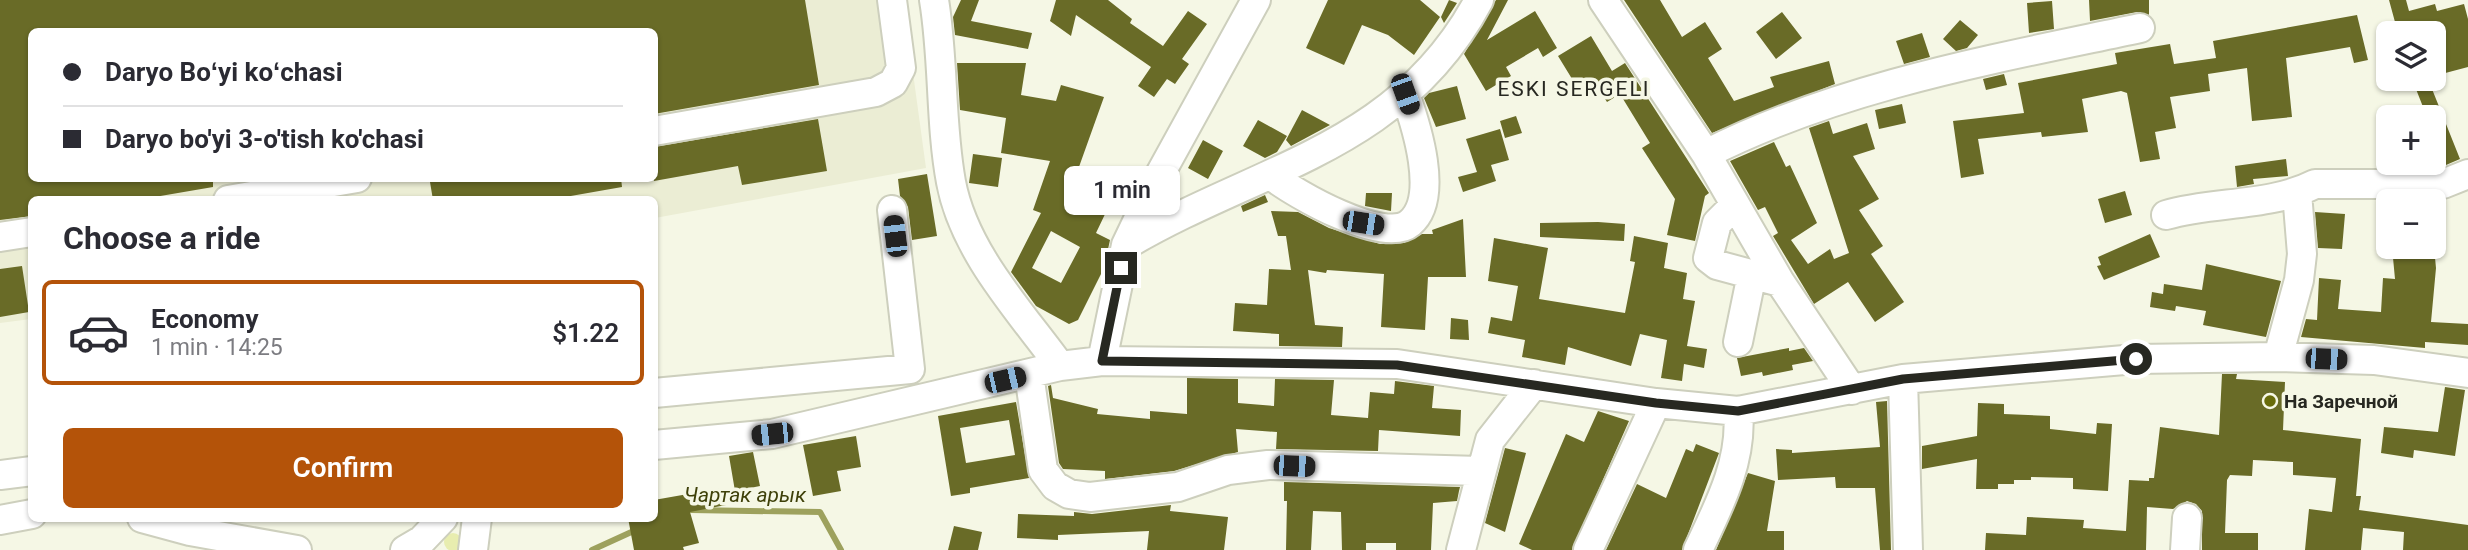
<!DOCTYPE html>
<meta charset="utf-8">
<style>
body{margin:0;font-family:Roboto,sans-serif;background:#f7f7f7;color:#2b2b33;height:100vh;display:flex;flex-direction:column;font-size:26px;white-space:nowrap}
*{box-sizing:border-box;margin:0}
p{font-size:23px;color:#7c7c81}
.icon{flex:none;width:38px;height:38px;fill:none;stroke:currentColor;stroke-width:2;stroke-linecap:round;stroke-linejoin:round}
.map{position:relative;flex:1;overflow:hidden}
.panel{position:absolute;left:28px;top:196px;width:630px;height:326px;display:flex;flex-direction:column;background:#fff;border-radius:10px;box-shadow:0 2px 5px #0004}
.panel>*{flex:none}
.guide{position:absolute;left:28px;top:28px;width:630px;height:154px;border-radius:10px;box-shadow:0 2px 5px #0004;display:grid;align-content:center;height:154px;padding:0 35px;background:#fff}
.tools{position:absolute;left:2376px;top:21px;display:grid;gap:14px}
.tools a{display:grid;place-items:center;width:70px;height:70px;border-radius:10px;background:#fff;box-shadow:0 2px 5px #0004;font-size:35px}
.end{position:absolute;width:32px;height:32px;margin:-16px;border:9px solid #272821;background:#fff;box-shadow:0 0 0 4px #fff}
.from{border-radius:50%}
.bubble{position:absolute;height:49px;border-radius:10px;background:#fff;box-shadow:0 2px 5px #0004;font-size:23px;font-weight:600;line-height:49px;text-align:center}
.car{position:absolute;width:21px;height:42px;margin:-21px -10px;border-radius:9px;box-shadow:0 0 5px 2px #0007;background:linear-gradient(#222 24%,#8ab4d8 0 40%,#222 0 76%,#8ab4d8 0 86%,#222 0)}
.guide b{display:flex;align-items:center;gap:24px;height:66px;font-size:26px}
.guide b+b{border-top:2px solid #e1e1e2}
.guide i{width:18px;height:18px;background:#2b2b33}
ul{padding:0;list-style:none}
li{display:flex;align-items:center;gap:21px;height:105px;margin:0 14px 10px;padding:0 21px;border:4px solid transparent;border-radius:10px}
li div{flex:1}
li b{display:block;font-size:26px}
li em{font-style:normal;font-weight:600}
li.current{border-color:#b45309}
li>.icon{width:63px;height:63px;stroke-width:1.5}
h2{padding:0 35px;font-size:32px;line-height:84px}
.cta{display:flex;gap:14px;margin-top:auto;padding:14px 35px}
.cta a{flex:1;height:80px;border-radius:10px;background:#b45309;color:#fff;font-size:28px;font-weight:600;line-height:80px;text-align:center}
.map>svg:first-child{display:block}
</style>
<div class="map">
<svg width="2468" height="550" viewBox="0 0 2468 550">
<rect width="100%" height="100%" fill="#f5f7e5"/>
<path fill="#ebedd4" fill-rule="evenodd" d="M0 0H903L926 168 655 218 654 200H32L31 319 0 323ZM32 32H654V178H32Z"/>
<path fill="#e8edaf" d="M444 542a9 9 0 1 1 18 0a9 9 0 1 1-18 0Z"/>
<g fill="none" stroke-linecap="round" stroke-linejoin="round">
<path stroke="#9da15d" stroke-width="6" d="M691 510 820 512 841 550
M592 550 638 529"/>
</g>
<path fill="#696b27" fill-rule="evenodd" d="M0 0H805L819 85 654 114V32H32V178H213V187L137 200H32V216L0 220Z
M961 0H979L971 21 1032 33 1028 49 955 35 953 17Z
M1056 0H1108L1132 19 1130 23 1163 46 1188 11 1207 24 1182 59 1189 64 1175 84 1167 79 1154 97 1138 86 1151 67 1076 15 1071 36 1050 21Z
M1328 0H1420L1440 17 1414 55 1388 35 1362 25 1344 65 1306 48Z
M1449 0 1457 3 1444 23 1441 17Z
M1496 0H1508L1487 40 1535 11 1557 48 1543 57 1538 48 1506 67 1511 76 1486 91 1464 54Z
M1624 0H1660L1682 37 1705 22 1722 49 1708 58 1734 101 1774 87 1770 77 1829 61 1835 84 1712 133Z
M2089 0H2149V15L2137 12 2090 21Z
M2389 0H2406L2409 11 2435 4 2437 11 2464 4 2468 19V67L2434 76V33H2398Z
M2052 1 2054 29 2029 33 2027 3Z
M1782 12 1802 38 1776 59 1756 32Z
M2357 15 2368 60 2354 63 2350 47 2286 58 2292 117 2252 121 2247 68 2208 74 2210 91 2170 97 2176 128 2155 132 2160 159 2140 162 2127 93 2121 91 2082 99 2088 132 2042 137 2041 132 1978 139 1984 174 1961 178 1953 121 2024 113 2018 83 2117 64 2115 53 2170 44 2174 64 2216 58 2213 41Z
M1960 20 1978 35 1967 48 1956 51 1943 39Z
M1922 33 1930 57 1904 64 1896 41Z
M1591 36 1612 71 1625 63 1709 193 1705 196 1695 241 1667 235 1675 199 1642 148 1650 143 1620 94 1607 102 1592 78 1577 87 1558 56Z
M957 63H1026L1021 95 1056 101 1061 85 1104 97 1070 192 1107 210 1096 233 1110 240 1104 268 1078 320 1069 324 1036 306 1011 272 1041 213 1033 210 1050 161 1001 153 1006 118 960 110ZM1051 231 1080 247 1061 283 1032 268Z
M2004 74 2007 85 1986 90 1983 79Z
M2412 79H2428L2460 159 2446 165 2434 135V117H2427Z
M1457 86 1466 119 1436 127 1424 98 1429 93Z
M1902 104 1906 123 1879 129 1875 110Z
M1302 110 1330 125 1291 146 1286 140Z
M1516 116 1522 133 1505 138 1500 121Z
M818 119 827 171 742 185 738 166 654 181V147Z
M1258 120 1287 136 1277 152 1265 158 1243 146Z
M1829 121 1833 134 1867 123 1875 149 1853 156 1879 199 1859 210 1883 246 1871 254 1904 302 1875 322 1848 282 1814 304 1773 236 1778 233 1765 207 1758 210 1730 161 1774 142 1786 167 1790 165 1817 223 1791 240 1808 264 1830 249 1834 259 1849 253 1809 128Z
M1500 129 1509 160 1491 165 1496 181 1463 192 1458 177 1477 172 1466 139Z
M1203 140 1223 151 1208 179 1188 168Z
M973 154 1002 158 998 187 969 183Z
M2286 159 2288 176 2253 179 2254 184 2237 187 2235 166Z
M1121 173 1138 181 1124 211 1107 203Z
M927 174 937 236 912 240 908 207 900 196 898 179Z
M447 178H621L622 187 548 200H433L430 182Z
M2125 191 2132 215 2105 223 2098 199Z
M1366 193H1392L1391 211 1365 206Z
M1265 195 1268 202 1243 212 1241 206Z
M1271 211 1298 212 1329 228 1380 244 1404 243 1422 234H1433L1432 230 1463 219 1466 277H1428L1425 330 1381 327 1384 274 1327 270 1326 273 1308 270 1315 325 1343 327 1342 347 1279 346V334L1233 331 1235 303 1267 305 1269 269 1291 270 1286 236H1278Z
M2315 212 2345 214 2342 249 2318 248Z
M1598 222 1625 224 1624 241 1540 237V223Z
M2150 234 2160 257 2104 280 2097 266 2101 265 2098 257Z
M1634 236 1668 243 1664 268 1687 273 1683 299 1695 301 1687 346 1707 349 1704 368 1684 364 1682 381 1661 378 1667 340 1640 334 1631 366 1568 347 1565 365 1522 357 1525 340 1488 333 1491 317 1512 321 1518 286 1488 281 1494 238 1548 248 1539 299 1625 313 1635 262 1630 261Z
M2392 247H2434L2436 268 2431 322 2468 324V345L2425 342V348L2301 337 2306 319 2317 320 2319 278 2341 280 2338 309 2381 312 2383 278 2395 279Z
M2206 264 2281 281 2266 337 2203 325 2206 311 2176 306 2175 311 2150 307 2152 292 2163 294 2164 284 2202 290Z
M22 266 29 312 0 317V269Z
M1451 318 1468 320 1469 340 1450 339Z
M1789 348V351L1804 348 1813 361 1792 365 1793 370 1763 376 1762 372 1741 376 1737 358Z
M2222 374H2237L2236 379 2285 382 2283 430 2361 439 2356 496H2361L2359 510 2468 525V550H2403L2404 532 2363 528 2361 550H2305L2309 509 2332 512 2336 478 2293 475V462L2253 460 2252 476 2230 475 2227 480 2225 533H2258V550H2202V511L2196 504 2187 501 2173 509 2147 507 2146 550H1985L1986 533 2026 535 2027 517 2084 520 2083 528 2126 531 2129 480 2149 481V478H2154L2160 427 2219 435Z
M1187 378 1238 379V403L1274 406 1275 379 1334 380 1331 415 1368 418 1370 392 1394 394 1395 381 1434 386 1432 408 1461 410 1460 436 1379 430 1378 451 1276 449 1277 432 1236 429 1238 452 1174 471 1105 479V471L1063 469 1059 463 1048 386 1051 385 1053 398 1098 409 1097 414 1150 419V411L1187 414Z
M2445 387 2465 390 2455 456 2414 450 2413 458 2381 453 2384 427 2438 432Z
M1887 401 1891 550H1880L1875 488H1836L1835 477 1778 480 1776 449 1792 450V453L1880 447 1876 402Z
M1016 402 1029 478 970 488V493L951 496 938 416ZM1009 420 1015 455 966 463 960 428Z
M1978 403 2004 404V414L2050 416V429L2096 434 2097 423 2112 424 2108 491 2073 489V478L2031 477V480H2014V484H1998V489H1976L1977 459 1922 469V446L1977 436Z
M1598 411 1629 421 1572 550H1532L1519 544 1566 434 1584 442Z
M856 436 861 467 837 471 841 491 813 496 803 445Z
M1696 444 1719 453 1682 550H1606L1637 484 1666 498 1686 449 1693 452Z
M1505 448 1526 453 1505 532 1485 523Z
M753 452 760 486 735 491 729 456Z
M1748 473 1775 481 1767 531H1784V550H1716Z
M1284 482 1460 487 1459 491 1457 501 1433 503 1431 550H1396V543H1366V550H1342L1341 512 1313 511 1311 550H1286L1287 501H1284Z
M722 488 726 505 690 512 699 543 683 547 684 550H634L628 518H654V500Z
M1171 505 1170 511 1228 517 1224 550H1147L1149 531 1058 535V540L1017 538 1018 514 1074 516V512L1092 514Z
M954 526 982 532 978 550H948Z"/>
<g fill="none" stroke-linecap="round" stroke-linejoin="round">
<defs>
<path id="minor" d="M934 0C944 60 940 123 951 182 964 252 1020 311 1060 366
M1603 0 1706 154 1780 282 1852 390
M654 131 876 92 893 83 901 68 892 0
M1706 154C1840 86 1994 59 2140 28
M1272 176C1295 194 1384 245 1410 223 1440 198 1416 125 1405 94
M228 200 357 178
M1735 205 1717 223 1708 258 1717 265 1780 282
M2166 215C2214 201 2270 207 2315 184H2443L2468 174
M0 237 32 232
M1126 245C1257 167 1400 149 1479 0
M1738 342 1752 274
M2278 357 2299 280 2302 254 2297 193
M1102 361 1126 245 1159 176 1256 0
M1029 374 1043 470 1055 486 1069 494 1090 497 1178 487 1228 470 1268 465 1480 471
M1903 379 1908 550
M654 393 910 369 892 210
M654 445 772 434 1060 366 1102 361 1397 364 1656 403 1738 411 1903 379 2136 359 2278 357 2374 360 2468 373
M0 475 32 471
M142 518 190 531 297 550
M0 520 32 514
M405 550 422 540 443 518
M473 550 477 518
M1461 550 1490 440 1534 384
M1588 550 1656 403
M1698 550C1719 506 1743 460 1738 411
M2185 550 2187 518"/>
</defs>
<use href="#minor" stroke="#cdcfbd" stroke-width="32"/>
<use href="#minor" stroke="#fff" stroke-width="28"/>
</g>
<g fill="none" stroke-linecap="round" stroke-linejoin="round">
<path stroke="#272821" stroke-width="9" d="M1121 268 1102 361 1397 365 1656 403 1738 411 1903 379 2136 359"/>
</g>
<circle fill="#686b0b" stroke="#f5f7e5" stroke-width="2.5" cx="2270" cy="401" r="7"/>
<g text-anchor="middle" dominant-baseline="central" stroke-width="7" stroke-linejoin="round" paint-order="stroke">
<g font-size="19" font-weight="bold" fill="#272821" stroke="#f5f7e5" text-anchor="start">
<text x="2284" y="401">На Заречной</text>
</g>
<g font-size="21" letter-spacing="2" fill="#272821" stroke="#f5f7e5">
<text x="1574" y="89">ESKI SERGELI</text>
</g>
<g font-size="21" font-style="italic" fill="#3e4009" stroke="#f5f7e5">
<text x="745" y="495">Чартак арык</text>
</g>
</g>
</svg>
<div class="tools">
<a><svg class="icon" aria-label="layers" viewBox="0 0 24 24"><path d="M12 4l9 5-9 5-9-5zM3 14l9 5 9-5"/></svg></a>
<a>+</a>
<a>−</a>
</div>
<i class="end from" style="left:2136px;top:359px"></i>
<i class="end" style="left:1121px;top:268px"></i>
<div class="bubble" style="left:1064px;top:166px;width:116px">1 min</div>
<i class="car" style="left:1405px;top:94px;rotate:160deg"></i>
<i class="car" style="left:1363px;top:223px;rotate:99deg"></i>
<i class="car" style="left:895px;top:236px;rotate:353deg"></i>
<i class="car" style="left:2326px;top:359px;rotate:92deg"></i>
<i class="car" style="left:1005px;top:380px;rotate:77deg"></i>
<i class="car" style="left:772px;top:434px;rotate:264deg"></i>
<i class="car" style="left:1294px;top:466px;rotate:92deg"></i>
<div class="guide">
<b><i class="from"></i>Daryo Boʻyi koʻchasi</b>
<b><i></i>Daryo bo'yi 3-o'tish ko'chasi</b>
</div>
<section class="panel">
<h2>Choose a ride</h2>
<ul>
<li class="current"><svg class="icon" aria-label="car" viewBox="0 0 24 24"><path d="M5 17H2v-5l4-1 3-4h7l3 4 3 1v5h-3M9 17h6M6 11h13"/><circle cx="7" cy="17" r="2"/><circle cx="17" cy="17" r="2"/></svg><div><b>Economy</b><p>1 min · 14:25</p></div><em>$1.22</em></li>
</ul>
<div class="cta"><a>Confirm</a></div>
</section>
</div>
